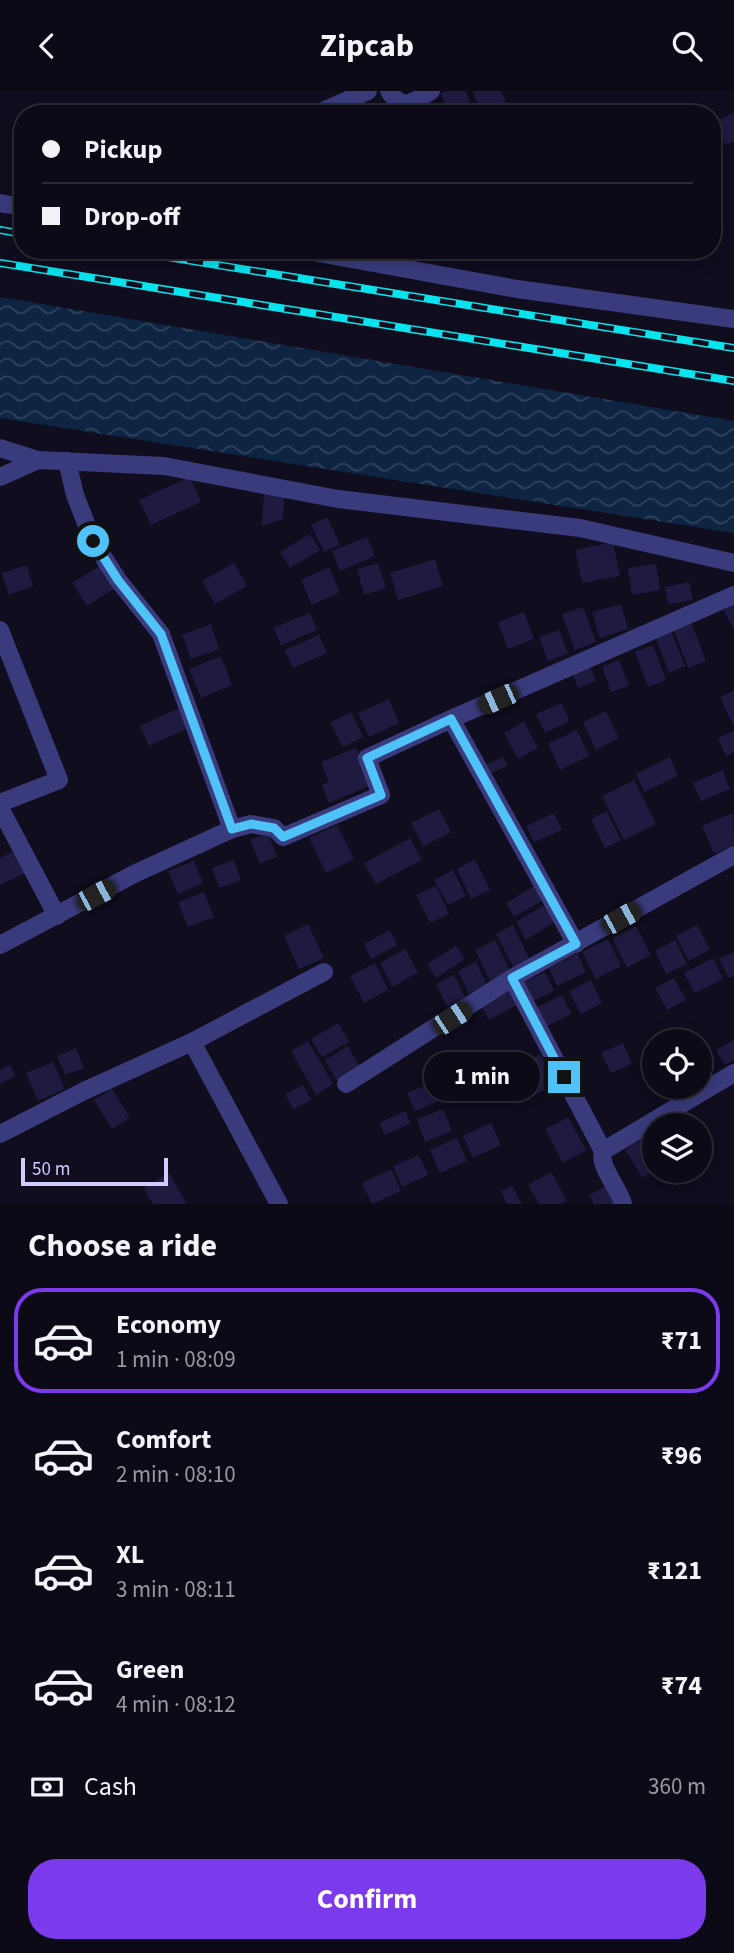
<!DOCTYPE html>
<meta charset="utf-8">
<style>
body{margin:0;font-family:"Source Sans 3",sans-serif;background:#191823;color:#f1f3f6;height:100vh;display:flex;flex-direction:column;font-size:26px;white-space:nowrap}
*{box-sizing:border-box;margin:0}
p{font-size:23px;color:#9a9aa1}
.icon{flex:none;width:38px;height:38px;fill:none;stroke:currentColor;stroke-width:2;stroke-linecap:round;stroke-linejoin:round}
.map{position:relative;height:1113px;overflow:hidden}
.details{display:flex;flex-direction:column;background:#0b0a16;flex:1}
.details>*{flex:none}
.banner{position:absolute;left:14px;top:14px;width:707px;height:154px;border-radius:28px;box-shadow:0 4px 18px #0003,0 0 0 2px #2b2b35;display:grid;align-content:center;height:154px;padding:0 28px;background:#0b0a16}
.fabs{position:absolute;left:642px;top:938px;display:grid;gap:14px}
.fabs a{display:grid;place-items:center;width:70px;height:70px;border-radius:50%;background:#0b0a16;box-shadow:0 4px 18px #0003,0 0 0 2px #2b2b35;font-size:35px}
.scale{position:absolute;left:21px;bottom:18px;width:147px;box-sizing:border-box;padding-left:7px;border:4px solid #cfccfd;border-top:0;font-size:19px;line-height:24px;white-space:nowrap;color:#cfccfd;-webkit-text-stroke:5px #0f0d1e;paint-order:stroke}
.end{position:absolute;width:32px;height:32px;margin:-16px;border:9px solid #4fc3f7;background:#111;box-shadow:0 0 0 4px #111}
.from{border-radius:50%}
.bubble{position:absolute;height:49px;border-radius:24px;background:#0b0a16;box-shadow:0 4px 18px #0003,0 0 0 2px #2b2b35;font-size:23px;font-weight:700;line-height:49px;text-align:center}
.car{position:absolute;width:21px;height:42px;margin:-21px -10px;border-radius:9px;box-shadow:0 0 5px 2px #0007;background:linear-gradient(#222 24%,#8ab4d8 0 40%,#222 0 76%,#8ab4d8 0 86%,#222 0)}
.banner b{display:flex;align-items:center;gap:24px;height:66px;font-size:26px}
.banner b+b{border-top:2px solid #2b2b35}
.banner i{width:18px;height:18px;background:#f1f3f6}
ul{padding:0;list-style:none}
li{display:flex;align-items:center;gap:21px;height:105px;margin:0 14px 10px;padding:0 14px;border:4px solid transparent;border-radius:28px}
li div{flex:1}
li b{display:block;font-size:26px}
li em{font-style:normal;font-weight:700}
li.selected{border-color:#7c3aed}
li>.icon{width:63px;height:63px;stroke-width:1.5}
h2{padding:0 28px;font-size:32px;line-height:84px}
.pay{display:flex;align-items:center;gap:18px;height:77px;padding:0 28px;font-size:26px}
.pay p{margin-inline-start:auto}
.action{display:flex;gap:14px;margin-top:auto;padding:14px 28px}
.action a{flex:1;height:80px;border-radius:28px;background:#7c3aed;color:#fff;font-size:28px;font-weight:700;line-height:80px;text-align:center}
header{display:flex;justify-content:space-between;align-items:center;height:91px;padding:0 28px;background:#0b0a16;font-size:32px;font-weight:700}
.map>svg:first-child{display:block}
</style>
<header><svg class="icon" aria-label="back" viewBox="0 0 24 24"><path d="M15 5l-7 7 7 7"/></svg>Zipcab<svg class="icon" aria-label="search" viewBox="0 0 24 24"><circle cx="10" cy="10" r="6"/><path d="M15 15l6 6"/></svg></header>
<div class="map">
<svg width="734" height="1113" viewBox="0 0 734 1113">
<defs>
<pattern id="water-waves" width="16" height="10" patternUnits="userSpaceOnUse" patternTransform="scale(1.75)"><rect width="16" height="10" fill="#0d2442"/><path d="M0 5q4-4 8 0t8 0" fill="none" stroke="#2f435e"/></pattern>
</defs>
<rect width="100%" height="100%" fill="#0f0d1e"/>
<path fill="url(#water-waves)" d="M0 206 734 330V442L0 327Z"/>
<path fill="#1f1a3f" d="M447 0H466L474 23H448L441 2Z
M473 0H501L510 22 481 23Z
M734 22V50L725 54 715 30Z
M190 386 201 411 151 434 139 409Z
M264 402 284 403 283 428 262 435Z
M327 426 340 453 324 461 311 434Z
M310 443 320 459 290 477 280 461Z
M367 446 375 465 340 480 332 460Z
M613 451 620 485 582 492 575 459Z
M435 468 443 495 398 509 390 482Z
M234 472 247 495 215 513 202 490Z
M378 472 386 497 364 504 357 478Z
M103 473 117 496 87 515 72 492Z
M656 473 660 499 632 504 628 477Z
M27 474 33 495 9 504 2 482Z
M329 476 340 501 312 514 301 489Z
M689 491 693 509 668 513 665 496Z
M734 508V539L722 515Z
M621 513 628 538 600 547 592 521Z
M583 516 596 551 575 559 562 523Z
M524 521 534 548 508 558 498 531Z
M310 522 317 539 281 554 274 537Z
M690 528 706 570 688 577 672 534Z
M211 533 219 558 191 568 182 544Z
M559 539 568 562 548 570 539 546Z
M671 539 685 575 669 582 655 545Z
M319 544 327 562 293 577 285 559Z
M653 554 666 589 648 596 635 561Z
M221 565 232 594 201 607 189 578Z
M619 569 629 595 611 601 602 576Z
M589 573 596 590 578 597 571 580Z
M734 599V636L720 606Z
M389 608 399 632 369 646 358 622Z
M561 612 570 630 545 642 536 623Z
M179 617 188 637 149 655 140 635Z
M606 620 619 647 596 659 583 631Z
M351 621 363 646 343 656 330 632Z
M524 631 538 657 518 668 504 642Z
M577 639 589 665 560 679 548 653Z
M734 640V661L726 665 718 647Z
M356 657 372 694 329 712 322 694 329 691 321 671Z
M503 666 507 675 485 685 481 676Z
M670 666 678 685 644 701 636 683Z
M723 679 730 698 701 710 693 692Z
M634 689 656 733 624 749 602 705Z
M439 718 451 741 423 755 411 732Z
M607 720 621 749 605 757 591 728Z
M554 722 562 739 534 751 526 735Z
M733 722 734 754 714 763 702 735Z
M337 734 354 768 326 782 309 747Z
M268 742 277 766 260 772 250 749Z
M410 747 422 769 376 793 364 772Z
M18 758 29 780 0 794V767Z
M475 768 490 799 471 808 457 778Z
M234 769 241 789 219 797 212 777Z
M194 770 203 792 178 803 168 780Z
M453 779 466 805 448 814 434 789Z
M436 795 449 823 430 832 416 804Z
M534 795 542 810 514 826 506 812Z
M204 801 214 826 188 836 178 811Z
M546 813 556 830 526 849 516 831Z
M308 833 324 867 299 878 284 845Z
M513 834 530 869 514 877 496 843Z
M697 834 710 858 689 870 676 845Z
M636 835 651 864 627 877 612 847Z
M390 839 397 854 371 868 364 853Z
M608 848 621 875 596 888 582 861Z
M495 849 511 882 491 892 475 859Z
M675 849 687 873 666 883 655 860Z
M456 855 465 868 436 887 427 873Z
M405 858 418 881 393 896 380 872Z
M734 861V885L729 887 719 868Z
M577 862 586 881 557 895 549 877Z
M713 867 723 888 695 902 684 882Z
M476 871 487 894 469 903 458 880Z
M375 872 388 899 364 912 350 885Z
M545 881 554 900 531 911 521 892Z
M454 884 467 910 449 919 436 893Z
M674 887 686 909 667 919 655 897Z
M591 889 602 912 581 923 569 900Z
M510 899 517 914 489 929 481 914Z
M562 904 571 923 542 938 532 919Z
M338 932 349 951 322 966 311 948Z
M734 949V969L725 974 716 959Z
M308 950 333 993 316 1004 291 960Z
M623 952 632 973 611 982 601 962Z
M348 955 360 976 337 990 325 969Z
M76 957 84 977 65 984 57 965Z
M540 963 556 993 520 1011 505 982Z
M53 971 65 998 38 1010 26 982Z
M10 974 15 985 0 993V979Z
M434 991 441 1009 415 1020 407 1002Z
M303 994 311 1009 293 1018 285 1003Z
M112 998 130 1027 112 1038 94 1009Z
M443 1018 452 1040 425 1051 417 1028Z
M405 1020 411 1032 385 1044 379 1032Z
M568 1026 586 1059 563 1072 545 1038Z
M491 1032 501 1054 473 1067 463 1045Z
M646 1046 654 1060V1080L642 1087 625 1058Z
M457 1047 467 1070 440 1082 430 1059Z
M419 1064 428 1084 402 1096 393 1075Z
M391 1078 401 1100 372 1113 362 1092Z
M551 1081 567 1110 561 1113H539L528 1094Z
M169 1082 187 1113H153L144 1097Z
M607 1094 618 1113H594L589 1104Z
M512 1095 522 1113H507L501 1100Z"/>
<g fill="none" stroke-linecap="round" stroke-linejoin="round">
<path stroke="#393b7c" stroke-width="18" d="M389 0C403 22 414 10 431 0
M316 23 368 0
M0 112 23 116
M302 159 517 198 734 228
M0 357 38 369
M67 370 75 404 93 450 118 489 161 543 232 738 251 733 274 737 283 746 381 704 367 667 451 628 734 504
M0 386 38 369 164 375 338 408 580 437 734 472
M0 539 59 689 0 712
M451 628 576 853
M0 717 57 825
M0 854 134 783 232 738
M512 887 603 1060
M192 951 279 1113
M346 993 512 887 734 764
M0 1043 84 1000 192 951 324 881
M623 1113C619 1097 598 1075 603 1060L734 982"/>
<defs>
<path id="rail" d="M0 139 23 143
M124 159 734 257
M0 172 734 290"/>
</defs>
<use href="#rail" stroke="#08e3ed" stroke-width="8"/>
<use href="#rail" stroke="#0f0d1e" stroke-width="5" stroke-dasharray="16" stroke-linecap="butt"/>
</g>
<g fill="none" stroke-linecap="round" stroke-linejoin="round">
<path stroke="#4fc3f7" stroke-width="9" d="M93 450 118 489 161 543 232 738 251 733 274 737 283 746 381 704 367 667 451 628 576 853 512 887 564 986"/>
</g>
</svg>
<div class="fabs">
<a><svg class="icon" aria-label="locate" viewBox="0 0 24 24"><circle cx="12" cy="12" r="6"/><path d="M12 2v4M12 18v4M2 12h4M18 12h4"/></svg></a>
<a><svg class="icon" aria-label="layers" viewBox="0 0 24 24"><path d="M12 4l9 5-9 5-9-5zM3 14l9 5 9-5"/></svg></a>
</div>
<div class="scale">50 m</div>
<i class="end from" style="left:93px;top:450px"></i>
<i class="end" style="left:564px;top:986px"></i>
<div class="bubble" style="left:424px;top:961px;width:116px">1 min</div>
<i class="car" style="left:498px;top:608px;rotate:246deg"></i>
<i class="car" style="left:96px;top:804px;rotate:62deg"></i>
<i class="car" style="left:621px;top:827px;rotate:61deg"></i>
<i class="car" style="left:452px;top:927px;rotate:57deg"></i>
<div class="banner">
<b><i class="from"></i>Pickup</b>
<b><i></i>Drop-off</b>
</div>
</div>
<section class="details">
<h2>Choose a ride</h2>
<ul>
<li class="selected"><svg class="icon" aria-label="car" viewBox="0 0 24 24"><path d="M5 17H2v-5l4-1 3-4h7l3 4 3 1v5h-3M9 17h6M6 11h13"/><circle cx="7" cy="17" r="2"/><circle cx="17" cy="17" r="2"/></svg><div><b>Economy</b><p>1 min · 08:09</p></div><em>₹71</em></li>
<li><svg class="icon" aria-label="car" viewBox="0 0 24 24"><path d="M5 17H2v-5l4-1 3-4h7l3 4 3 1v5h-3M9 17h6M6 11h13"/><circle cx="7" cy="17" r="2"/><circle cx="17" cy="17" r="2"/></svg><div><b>Comfort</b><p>2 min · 08:10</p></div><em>₹96</em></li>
<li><svg class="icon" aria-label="car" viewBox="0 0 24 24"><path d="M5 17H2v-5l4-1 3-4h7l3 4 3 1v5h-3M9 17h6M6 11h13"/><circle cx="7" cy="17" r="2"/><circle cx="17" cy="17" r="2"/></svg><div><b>XL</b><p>3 min · 08:11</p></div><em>₹121</em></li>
<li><svg class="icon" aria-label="car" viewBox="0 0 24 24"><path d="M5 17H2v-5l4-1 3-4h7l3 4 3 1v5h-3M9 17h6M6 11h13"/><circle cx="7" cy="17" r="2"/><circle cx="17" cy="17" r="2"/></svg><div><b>Green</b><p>4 min · 08:12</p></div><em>₹74</em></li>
</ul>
<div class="pay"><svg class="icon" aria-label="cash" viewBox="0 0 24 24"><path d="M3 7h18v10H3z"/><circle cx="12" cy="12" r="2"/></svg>Cash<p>360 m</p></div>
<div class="action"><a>Confirm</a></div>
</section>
